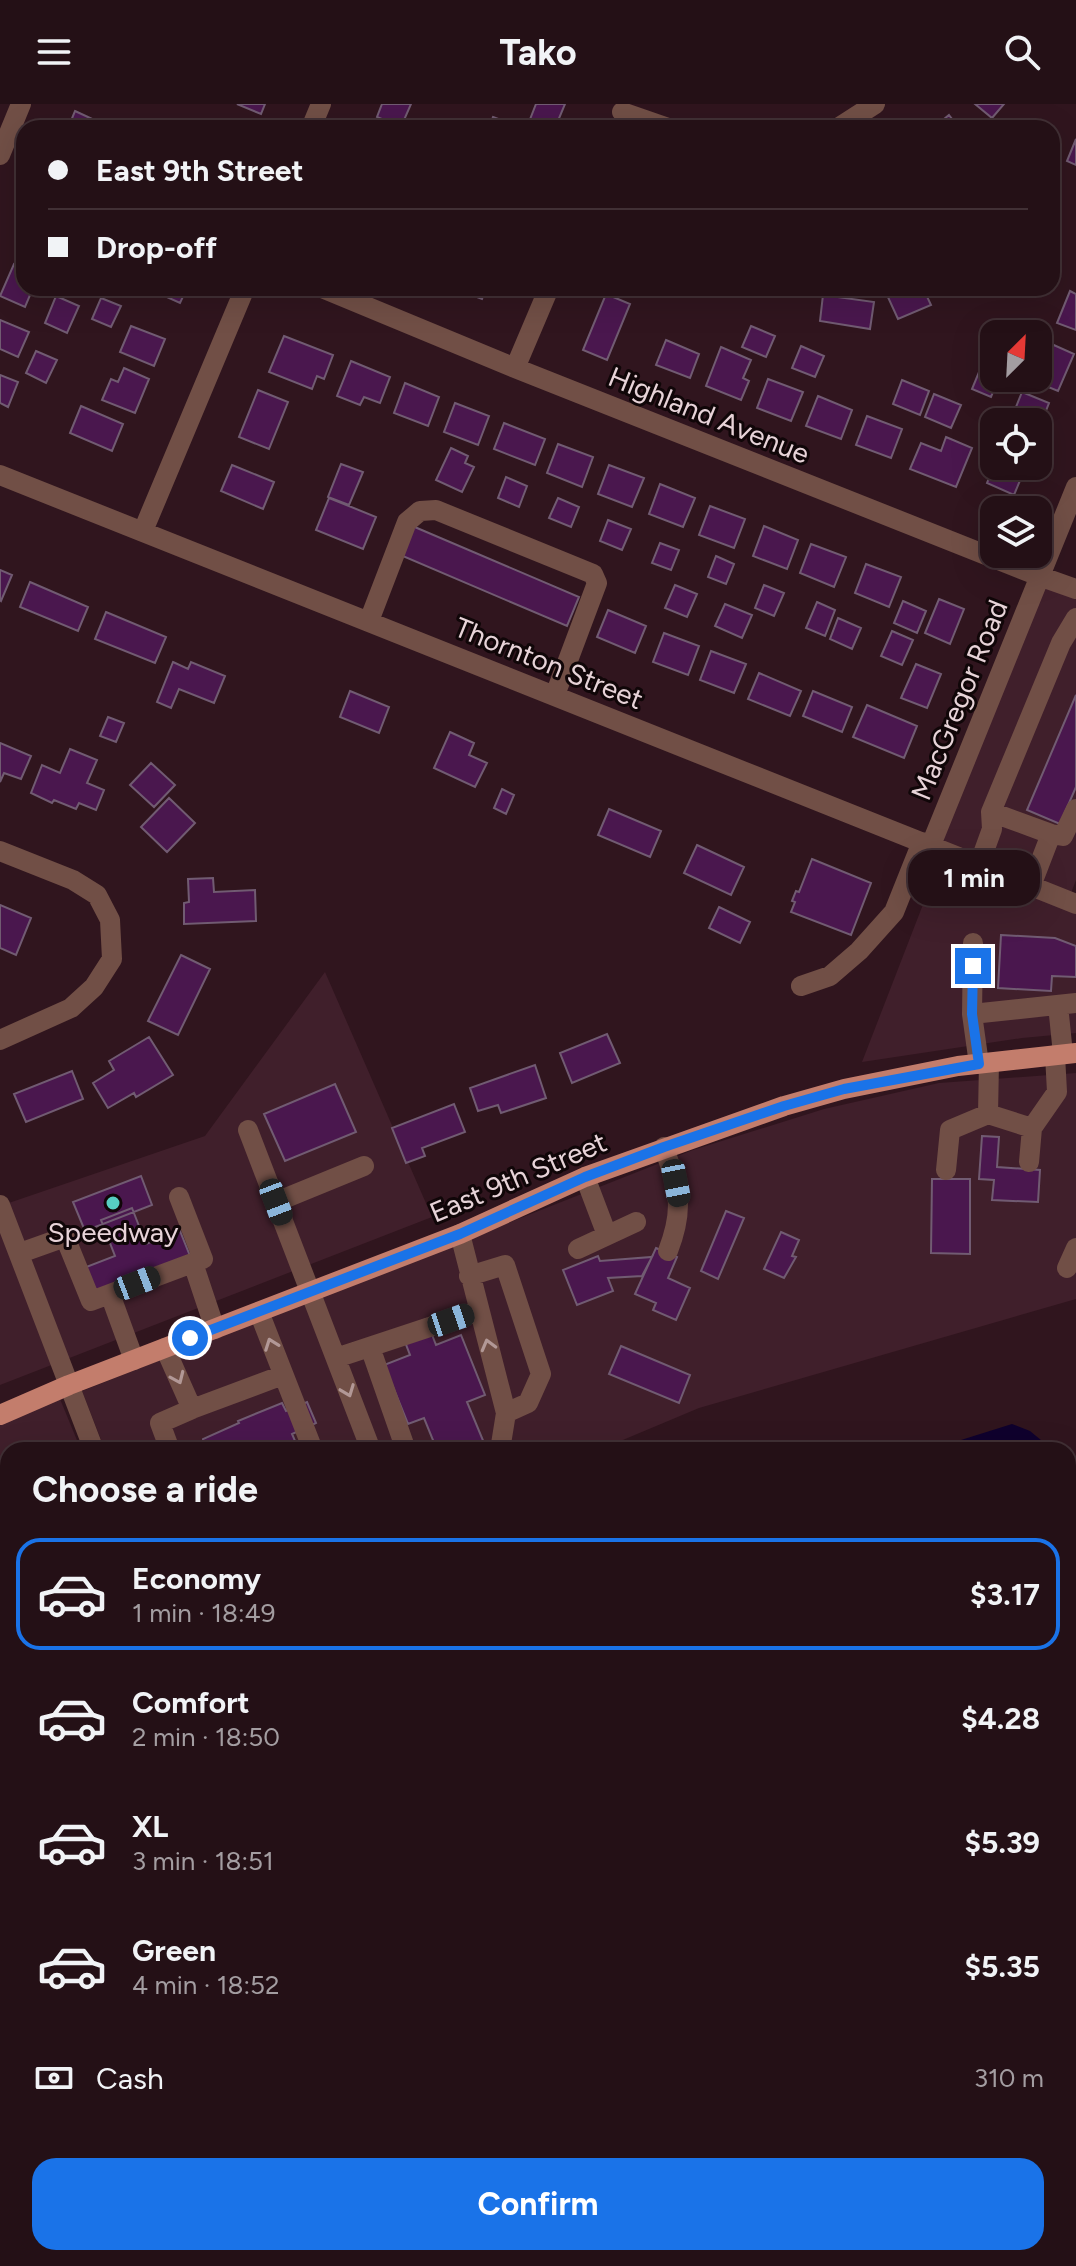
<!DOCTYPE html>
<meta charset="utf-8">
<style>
body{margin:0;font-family:Figtree,sans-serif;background:#301e23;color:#f1f3f6;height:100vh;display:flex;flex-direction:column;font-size:30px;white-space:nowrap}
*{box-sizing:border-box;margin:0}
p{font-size:26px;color:#a39da1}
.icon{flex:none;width:44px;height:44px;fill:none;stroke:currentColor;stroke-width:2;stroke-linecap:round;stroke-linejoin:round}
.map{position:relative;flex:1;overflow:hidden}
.drawer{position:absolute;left:0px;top:1338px;width:1076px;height:824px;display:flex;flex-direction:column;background:#241016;border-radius:24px 24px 0 0;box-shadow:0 8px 32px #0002,0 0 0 2px #413035}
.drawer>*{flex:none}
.banner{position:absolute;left:16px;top:16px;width:1044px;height:176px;border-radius:24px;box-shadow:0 8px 32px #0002,0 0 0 2px #413035;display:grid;align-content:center;height:176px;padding:0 32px;background:#241016}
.needle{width:52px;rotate:24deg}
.tools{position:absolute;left:980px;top:216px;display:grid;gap:16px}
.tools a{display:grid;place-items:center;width:72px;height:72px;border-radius:16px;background:#241016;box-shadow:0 8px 32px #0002,0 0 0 2px #413035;font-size:40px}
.end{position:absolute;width:36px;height:36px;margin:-18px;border:10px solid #1a73e8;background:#fff;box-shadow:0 0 0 4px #fff}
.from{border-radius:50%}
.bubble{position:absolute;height:56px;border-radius:24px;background:#241016;box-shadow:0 8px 32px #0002,0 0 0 2px #413035;font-size:26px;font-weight:700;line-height:56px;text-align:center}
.car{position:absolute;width:24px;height:48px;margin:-24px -12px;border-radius:10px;box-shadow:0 0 6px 2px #0007;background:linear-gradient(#222 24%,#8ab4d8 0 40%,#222 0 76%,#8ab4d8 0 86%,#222 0)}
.banner b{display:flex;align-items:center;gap:28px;height:76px;font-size:30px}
.banner b+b{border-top:2px solid #413035}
.banner i{width:20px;height:20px;background:#f1f3f6}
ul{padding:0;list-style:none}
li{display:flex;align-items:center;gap:24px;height:112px;margin:0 16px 12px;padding:0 16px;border:4px solid transparent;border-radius:24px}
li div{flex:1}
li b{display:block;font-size:30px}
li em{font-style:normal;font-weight:700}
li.selected{border-color:#1a73e8}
li>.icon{width:72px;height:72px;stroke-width:1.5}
h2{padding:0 32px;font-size:36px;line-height:96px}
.pay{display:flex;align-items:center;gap:20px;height:88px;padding:0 32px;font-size:30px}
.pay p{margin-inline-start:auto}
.button{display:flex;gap:16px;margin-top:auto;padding:16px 32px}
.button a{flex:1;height:92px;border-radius:24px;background:#1a73e8;color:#fff;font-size:32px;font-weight:700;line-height:92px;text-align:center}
header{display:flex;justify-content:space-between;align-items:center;height:104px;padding:0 32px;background:#241016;font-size:36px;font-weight:700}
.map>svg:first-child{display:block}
</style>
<header><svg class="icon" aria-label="menu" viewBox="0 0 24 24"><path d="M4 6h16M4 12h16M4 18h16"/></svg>Tako<svg class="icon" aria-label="search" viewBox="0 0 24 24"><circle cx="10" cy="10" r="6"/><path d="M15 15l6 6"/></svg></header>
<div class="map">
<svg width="1076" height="2162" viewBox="0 0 1076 2162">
<rect width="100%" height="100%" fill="#30151e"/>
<path fill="#401f2b" d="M1043 481 1076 491V776L1071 789 940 738Z
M941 754 1076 808V929L1022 934 862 958Z
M325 868 432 1113 0 1281V1102L205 1032Z
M1076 969V1195L699 1304 599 1346H105L82 1287 693 1046 824 1005 939 979Z
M60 1295 81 1346H8V1983L0 1980V1318Z"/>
<path fill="#593708" d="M1076 1657V1780L1068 1777V1675Z"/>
<path fill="#0f002d" d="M1012 1320 1030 1327 1053 1346H945L961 1336Z"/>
<path fill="#4a174e" stroke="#715b72" stroke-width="2" d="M237 0H265L261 10Z
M382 0H411L401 23 377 13Z
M536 0H565L555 24H543L529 18Z
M975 0H1004L992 14Z
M75 7 101 19 99 24H68Z
M949 11 959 24H933Z
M493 13 512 20 511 24H489Z
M1076 35V61L1067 57Z
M14 160 24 164V184H33L25 203 0 192Z
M147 184H187L180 199Z
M453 184H486L482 195Z
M904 184H923L931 201 898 215 887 191Z
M1070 187 1076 190V226L1057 219Z
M606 190 630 200 607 256 583 246Z
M823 191 874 198 870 225 820 217Z
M56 192 79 202 67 229 45 219Z
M101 194 121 202 111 223 92 215Z
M0 216 29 228 18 253 0 245Z
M131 222 165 235 154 262 120 248Z
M751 222 775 232 766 253 742 243Z
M284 232 333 251 324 275 317 272 312 285 269 268Z
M666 236 699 250 690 274 656 261Z
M1047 238 1074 250 1058 287 1031 276 1032 274H1038V259Z
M801 242 824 252 815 273 792 264Z
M721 243 751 256 743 274 749 277 741 296 706 282Z
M36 247 57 256 46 279 26 269Z
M351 257 390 273 380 299 364 293 360 301 337 292Z
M124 264 149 275 135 309 102 296 111 275 118 278Z
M979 268 998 276 991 293 972 285Z
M0 271 18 278 8 303 0 299Z
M768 275 803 288 791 317 757 304Z
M902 276 929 287 920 311 893 300Z
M405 279 439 293 428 322 394 309Z
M258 286 288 298 269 345 239 333Z
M1022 288 1049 299 1038 327V318H1010Z
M934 290 961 301 951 324 925 313Z
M818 292 852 306 841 335 806 322Z
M455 299 489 312 478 341 444 328Z
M81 302 123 320 112 347 70 329Z
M867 312 902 325 891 354 856 341Z
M504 319 545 335 535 361 494 345Z
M946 333 972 344 956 383 910 365 921 339 941 347Z
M558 340 593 353 582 383 547 369Z
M451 344 468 352 465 359 474 363 462 388 436 376Z
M341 360 363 368 349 401 328 393Z
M232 361 274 378 263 405 221 387Z
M609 361 644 374 632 403 598 390Z
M994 362H1026L1014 391 987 379Z
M506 373 527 382 519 403 498 394Z
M660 380 695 394 683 423 649 410Z
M329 394 376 413 363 445 316 426Z
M558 394 579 403 571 423 549 414Z
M710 402 745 415 734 444 699 431Z
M608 416 631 425 622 446 600 437Z
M410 421 579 493 567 522 398 450Z
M764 422 798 436 787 465 753 452Z
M660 439 679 446 671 466 652 459Z
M811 440 846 453 834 483 800 469Z
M716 452 734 460 726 480 708 473Z
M866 460 901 473 889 503 855 489Z
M0 466 12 471 1 497 0 496Z
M30 478 88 503 78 527 20 503Z
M675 481 697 490 687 513 665 504Z
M764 481 784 489 774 512 755 504Z
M939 495 964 505 950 540 925 529Z
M903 497 926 507 917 529 894 519Z
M817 498 835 506 825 532 806 524Z
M725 500 752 511 742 534 715 522Z
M608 506 646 522 635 549 597 533Z
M106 508 166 533 155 559 95 535Z
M838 514 861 524 852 545 830 535Z
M892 527 913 536 902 561 881 552Z
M664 529 699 542 688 571 653 558Z
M711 547 746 560 734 589 700 576Z
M173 558 188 565 191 558 225 572 214 599 179 585 171 604 157 598Z
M916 560 941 570 927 604 901 594Z
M759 569 801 587 790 612 748 595Z
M350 587 389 603 379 629 340 613Z
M813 587 852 603 842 628 803 612Z
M1076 591V683L1060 720 1027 706Z
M867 601 917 622 904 654 853 633Z
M108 613 124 619 116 638 100 632Z
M450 628 474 639 469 651 487 659 475 683 434 664Z
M0 639 31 652 21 675 4 669 0 678Z
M70 645 97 656 87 679 104 686 96 706 79 699 76 705 54 696 52 699 31 689 42 661 60 669Z
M151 659 175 681 154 703 130 681Z
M502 685 514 691 506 710 494 704Z
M169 694 195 719 167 748 141 723Z
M609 705 661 727 650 753 598 731Z
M697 741 744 763 731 791 684 769Z
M812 755 871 779 851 831 791 808 795 798 792 797 796 787 799 788Z
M213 774 214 788 255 786 256 817 184 820V799L189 798 188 775Z
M0 801 31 814 16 851 0 844Z
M719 803 750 818 740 839 709 824Z
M1001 831 1055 834 1076 842V873L1052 872 1051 887 998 884Z
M181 851 210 865 178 931 148 917Z
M607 930 620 959 572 979 560 949Z
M149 933 173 971 136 993 134 989 108 1004 93 979 114 966 109 957Z
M535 961 546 994 501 1009 498 1001 478 1007 470 984Z
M72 967 83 995 26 1018 14 990Z
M335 980 356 1028 285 1057 264 1010Z
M454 1000 465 1028 422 1044 425 1052 406 1059 392 1024Z
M982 1032 999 1033 997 1063 1040 1066 1038 1098 992 1096 994 1076 979 1075Z
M141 1072 152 1101 85 1127 73 1098Z
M932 1075H970V1150L931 1149Z
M132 1104 146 1140 180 1127 190 1152 91 1190 81 1165 115 1152 101 1116Z
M726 1107 744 1114 718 1175 701 1167Z
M781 1128 799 1136 792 1152 796 1153 784 1174 764 1165Z
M656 1144 677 1153 668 1174 690 1184 676 1216 653 1206 656 1199 635 1190Z
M598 1152 600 1157 652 1153 642 1172 608 1174 613 1187 577 1201 563 1166Z
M426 1215 436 1241 461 1231 485 1291 467 1298 487 1346H437L424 1314 408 1320 384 1261 410 1251 400 1225Z
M621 1242 690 1271 679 1299 609 1270Z
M307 1298 316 1319 292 1330 299 1346H204L203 1335 239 1319 238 1317 282 1299 286 1307Z
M8 1423V1487L0 1490V1426Z
M1076 1479V1521L1068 1529V1483L1070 1485Z
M8 1746V1811L0 1814V1749Z
M1068 1816 1076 1819V1859L1070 1856 1068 1859Z
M0 1992 8 1995V2020L0 2017Z
M1068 2004 1076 2008V2064L1068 2061Z
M8 2080V2113L0 2110V2104Z
M0 2120 8 2123V2151L3 2162H0Z
M54 2154H75L95 2162H51Z
M298 2154H369L367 2162H302L296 2160Z
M380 2154H437L435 2162H379Z
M451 2154H472L505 2160V2162H450Z"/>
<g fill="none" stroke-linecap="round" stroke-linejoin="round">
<path stroke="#714f46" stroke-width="20" d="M622 8 668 24
M311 24 321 0
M838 24 875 0
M0 51 21 0
M322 184 515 264 1039 472 1076 485
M515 264 549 184
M0 371 1076 800
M143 427 245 184
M369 517 407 418 420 407 436 406 593 470 597 479 555 591
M991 708 1051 730 1031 782
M1051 730 1063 732 1076 705
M931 741 1076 383
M0 747 73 776 97 791 110 816 112 855 94 883 71 904 0 936
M979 761 992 725 991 708 1061 539 1076 514
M973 839 972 910 979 960
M801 882 830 872 859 847 894 808 922 738
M1058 901 1063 950
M972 910 1076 899
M988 1010 989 959
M248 1026 371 1346
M664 1043C678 1086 685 1103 668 1147
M1029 1058 1032 1024 1057 988 1055 951
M946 1066 950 1026 988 1010 1032 1024
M585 1073 607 1131
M276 1098 364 1062
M0 1101 94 1346
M460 1130 506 1309 501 1340 497 1346
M578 1145 636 1118
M20 1149 65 1133 91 1197 203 1155 179 1093
M193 1159 215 1225
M1067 1164 1076 1144
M469 1172 505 1161 541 1270 528 1299 506 1309
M110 1190 134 1256
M259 1208 313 1346
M370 1243 406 1346
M165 1244 192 1305
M336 1254 478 1207
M170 1346 160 1319 192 1305 283 1271
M0 1379 8 1376
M0 1532 8 1554
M1068 1643 1076 1625
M0 1658 8 1655
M0 1725 8 1722
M0 1835 8 1831
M1068 1936 1076 1939
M0 2031 3 2038 0 2061
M176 2162 179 2154
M667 2162V2154"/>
<path stroke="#c37d6c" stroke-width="20" d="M0 1311 69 1281 460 1130 585 1073 784 1002 844 985 958 962 1076 949"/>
</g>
<defs><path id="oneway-chevron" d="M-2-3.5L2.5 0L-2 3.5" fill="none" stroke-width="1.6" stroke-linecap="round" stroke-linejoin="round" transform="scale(2)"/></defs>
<g stroke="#b29896">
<use href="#oneway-chevron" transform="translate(271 1240) rotate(-110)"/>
<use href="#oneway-chevron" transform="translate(488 1241) rotate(-105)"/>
<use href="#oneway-chevron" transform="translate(178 1274) rotate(66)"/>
<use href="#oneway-chevron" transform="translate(348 1287) rotate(69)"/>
</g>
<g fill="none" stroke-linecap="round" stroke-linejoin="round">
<path stroke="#1a73e8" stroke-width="10" d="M190 1234 460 1130 585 1073 664 1043 784 1002 844 985 979 960 972 910 973 862"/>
</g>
<circle fill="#57cec2" stroke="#100608" stroke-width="3" cx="113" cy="1099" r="8"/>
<g text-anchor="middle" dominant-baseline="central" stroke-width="6" stroke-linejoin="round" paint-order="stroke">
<g font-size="28" fill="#e7d3d8" stroke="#100608">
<text transform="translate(709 311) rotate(22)">Highland Avenue</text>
<text transform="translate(549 559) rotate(22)">Thornton Street</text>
<text transform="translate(959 596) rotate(-68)">MacGregor Road</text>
<text transform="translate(518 1073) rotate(-23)">East 9th Street</text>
</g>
<g font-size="28" fill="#e7d3d8" stroke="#100608">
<text x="113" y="1128">Speedway</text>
</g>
</g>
</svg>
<div class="tools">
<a><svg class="needle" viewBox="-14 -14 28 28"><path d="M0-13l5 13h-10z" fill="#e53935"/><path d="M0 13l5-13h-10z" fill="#a39da1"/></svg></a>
<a><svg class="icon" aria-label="locate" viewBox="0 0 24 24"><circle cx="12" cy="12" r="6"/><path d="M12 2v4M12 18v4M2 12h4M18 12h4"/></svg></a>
<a><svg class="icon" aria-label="layers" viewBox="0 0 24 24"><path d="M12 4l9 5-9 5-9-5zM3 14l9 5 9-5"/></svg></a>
</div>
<i class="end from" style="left:190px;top:1234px"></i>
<i class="end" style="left:973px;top:862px"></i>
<div class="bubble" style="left:908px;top:746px;width:132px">1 min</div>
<i class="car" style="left:676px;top:1079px;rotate:169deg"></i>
<i class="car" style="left:276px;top:1098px;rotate:159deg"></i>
<i class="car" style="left:137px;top:1179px;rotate:69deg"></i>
<i class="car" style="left:451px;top:1216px;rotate:71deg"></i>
<div class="banner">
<b><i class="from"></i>East 9th Street</b>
<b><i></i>Drop-off</b>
</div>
<section class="drawer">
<h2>Choose a ride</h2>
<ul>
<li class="selected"><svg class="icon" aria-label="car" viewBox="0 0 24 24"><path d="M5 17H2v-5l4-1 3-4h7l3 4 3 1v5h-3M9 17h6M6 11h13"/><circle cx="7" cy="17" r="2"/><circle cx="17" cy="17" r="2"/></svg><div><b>Economy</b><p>1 min · 18:49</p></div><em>$3.17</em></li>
<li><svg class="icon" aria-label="car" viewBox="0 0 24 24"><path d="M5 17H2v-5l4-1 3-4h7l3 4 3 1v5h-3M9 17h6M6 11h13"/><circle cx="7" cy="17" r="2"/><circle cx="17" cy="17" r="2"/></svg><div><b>Comfort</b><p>2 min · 18:50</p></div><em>$4.28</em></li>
<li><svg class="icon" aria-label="car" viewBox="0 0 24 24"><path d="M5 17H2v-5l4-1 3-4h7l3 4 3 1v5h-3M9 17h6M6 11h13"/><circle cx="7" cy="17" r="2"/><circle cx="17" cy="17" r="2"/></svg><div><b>XL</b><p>3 min · 18:51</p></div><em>$5.39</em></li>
<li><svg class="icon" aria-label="car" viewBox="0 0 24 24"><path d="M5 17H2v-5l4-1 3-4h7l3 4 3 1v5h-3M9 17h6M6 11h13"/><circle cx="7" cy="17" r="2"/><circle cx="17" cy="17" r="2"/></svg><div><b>Green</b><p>4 min · 18:52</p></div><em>$5.35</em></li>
</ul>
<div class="pay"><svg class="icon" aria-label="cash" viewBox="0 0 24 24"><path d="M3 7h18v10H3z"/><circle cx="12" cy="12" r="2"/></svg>Cash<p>310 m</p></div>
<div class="button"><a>Confirm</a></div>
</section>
</div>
